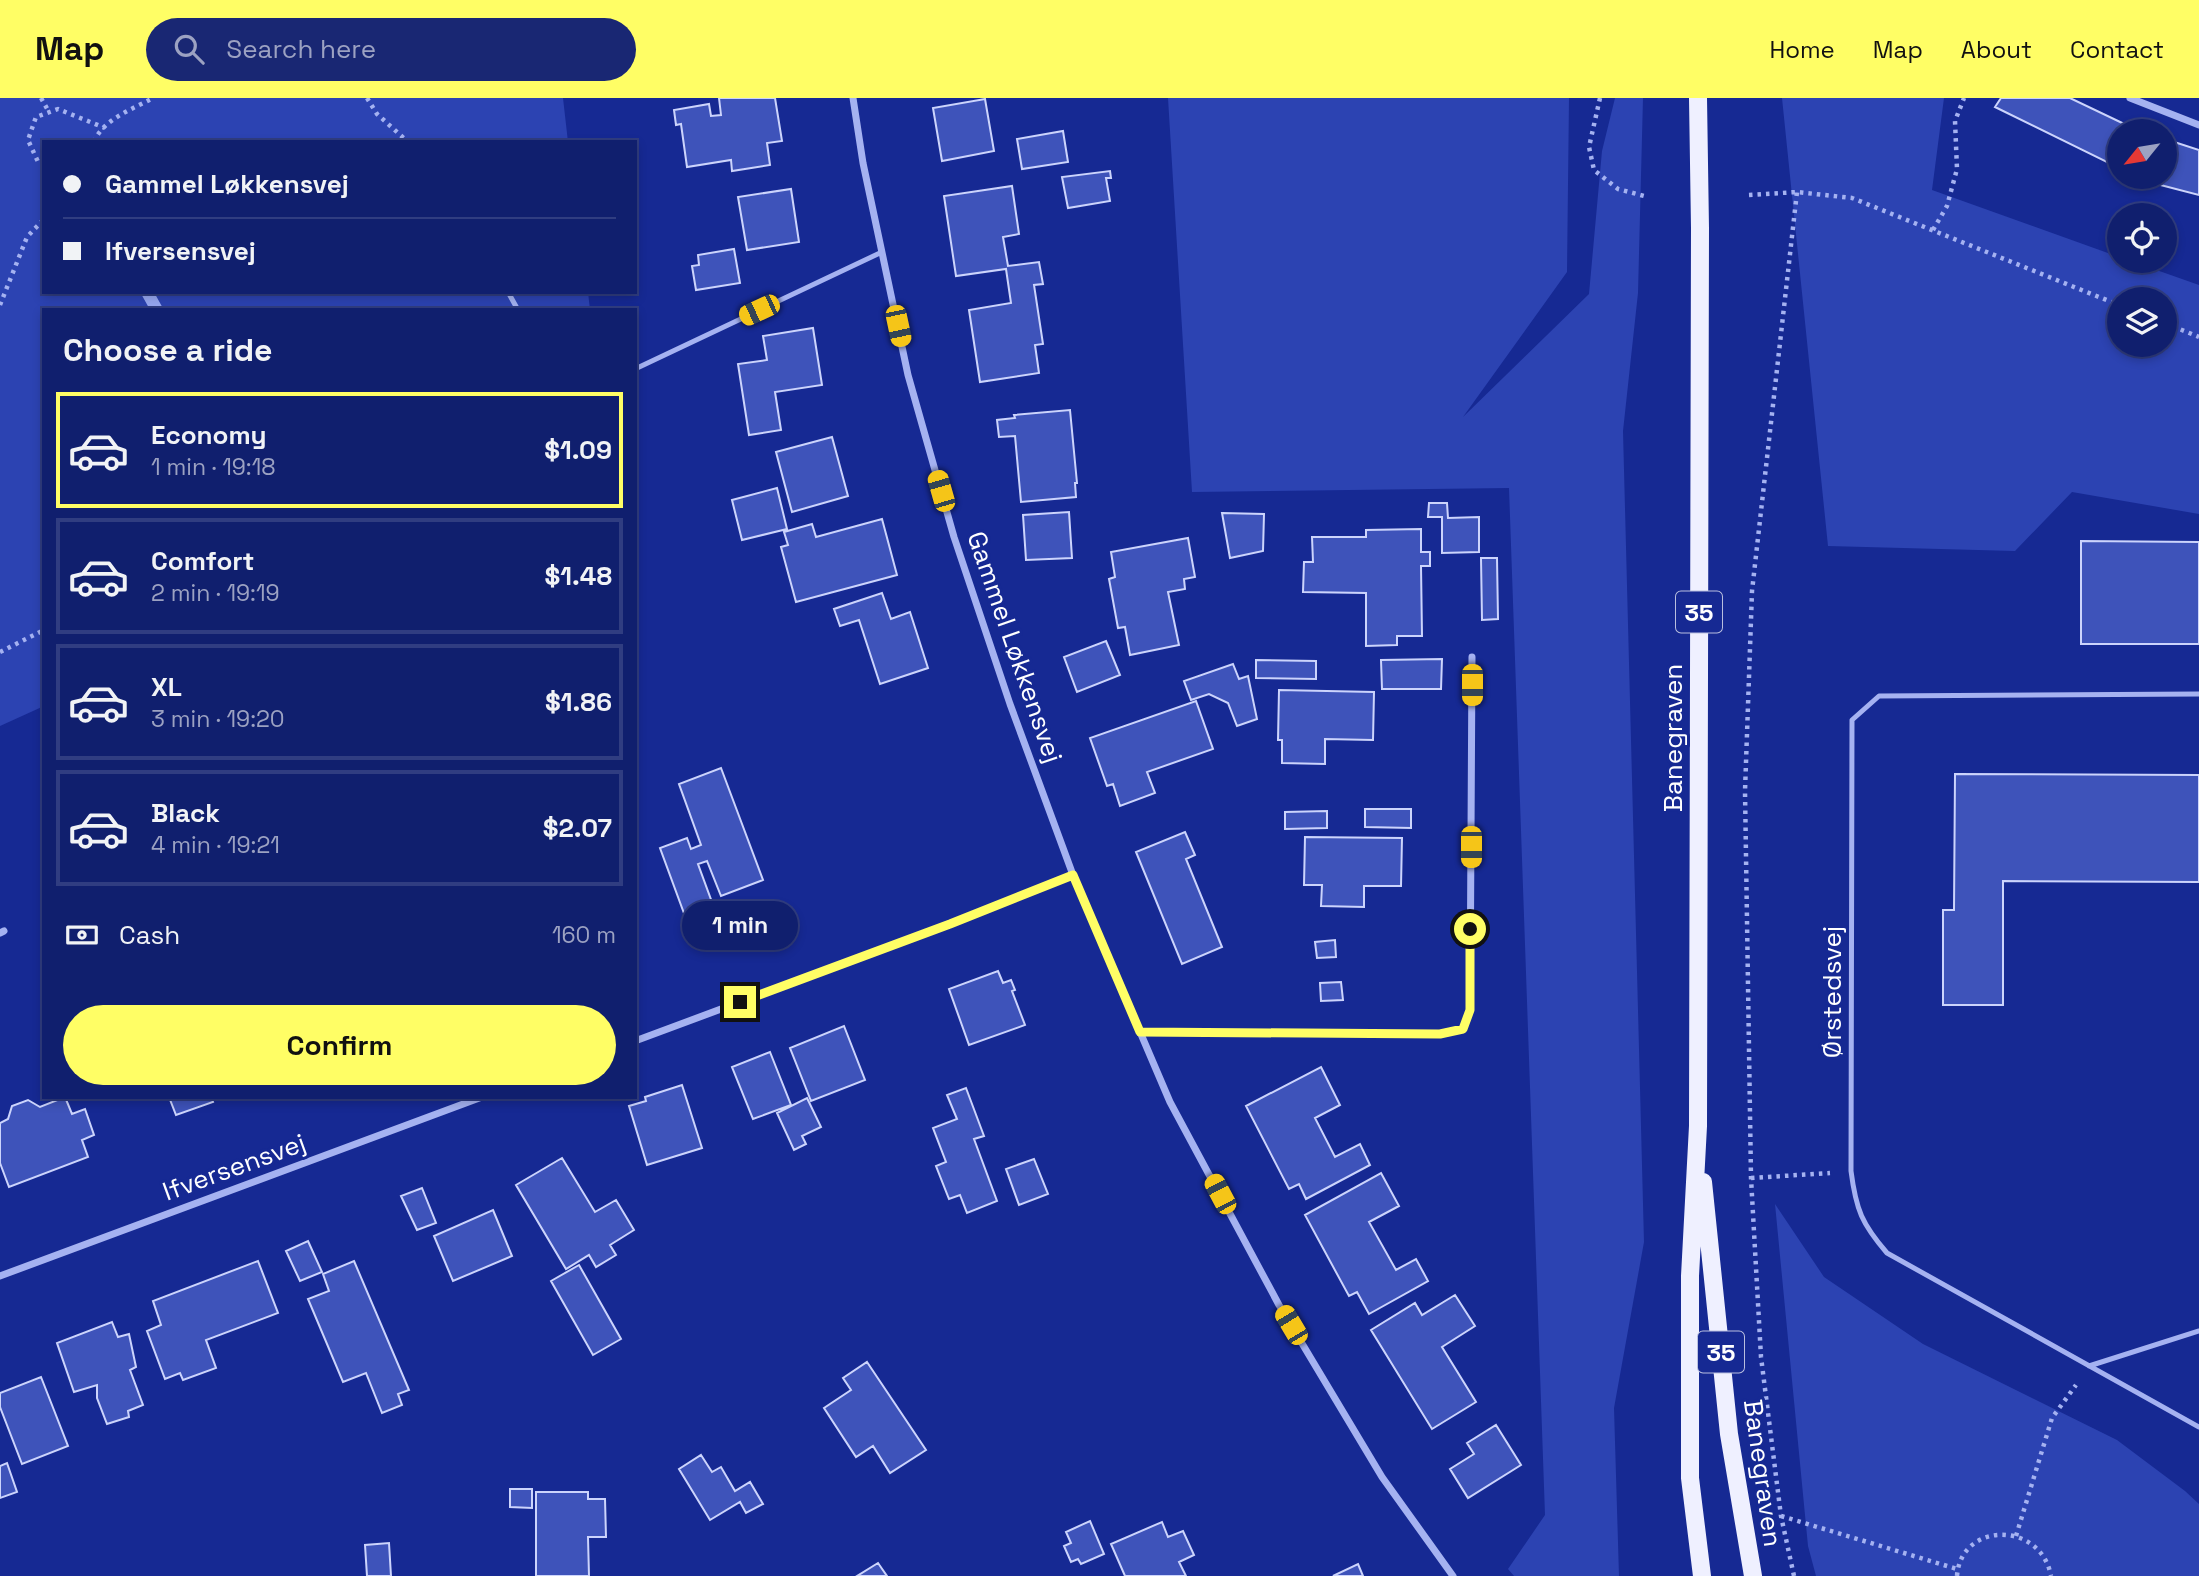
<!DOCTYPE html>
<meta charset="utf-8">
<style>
body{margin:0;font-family:"Space Grotesk",sans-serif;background:#192773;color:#f1f3f6;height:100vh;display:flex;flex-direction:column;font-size:26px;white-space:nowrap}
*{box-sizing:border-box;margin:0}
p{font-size:23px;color:#9ca2c2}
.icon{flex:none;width:38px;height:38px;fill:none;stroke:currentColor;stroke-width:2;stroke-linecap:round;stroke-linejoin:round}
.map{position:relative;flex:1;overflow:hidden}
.drawer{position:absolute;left:42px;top:210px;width:595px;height:791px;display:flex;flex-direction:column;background:#101f6e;border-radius:0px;box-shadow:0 4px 10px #0003,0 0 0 2px #303d81}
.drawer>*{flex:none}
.guide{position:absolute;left:42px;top:42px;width:595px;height:154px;border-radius:0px;box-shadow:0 4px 10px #0003,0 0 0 2px #303d81;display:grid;align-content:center;height:154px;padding:0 21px;background:#101f6e}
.needle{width:46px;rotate:240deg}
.controls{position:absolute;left:2107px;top:21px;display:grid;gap:14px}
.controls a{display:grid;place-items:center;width:70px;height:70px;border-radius:50%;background:#101f6e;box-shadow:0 4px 10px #0003,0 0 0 2px #303d81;font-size:35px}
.end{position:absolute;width:32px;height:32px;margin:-16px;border:9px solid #fffe65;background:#111;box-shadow:0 0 0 4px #111}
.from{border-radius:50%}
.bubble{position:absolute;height:49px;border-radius:24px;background:#101f6e;box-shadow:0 4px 10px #0003,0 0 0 2px #303d81;font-size:23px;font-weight:600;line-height:49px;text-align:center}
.car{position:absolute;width:21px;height:42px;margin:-21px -10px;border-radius:9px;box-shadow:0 0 5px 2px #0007;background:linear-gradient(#f5c518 24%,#345 0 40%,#f5c518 0 76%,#345 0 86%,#f5c518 0)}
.guide b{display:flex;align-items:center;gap:24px;height:66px;font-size:26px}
.guide b+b{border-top:2px solid #303d81}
.guide i{width:18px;height:18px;background:#f1f3f6}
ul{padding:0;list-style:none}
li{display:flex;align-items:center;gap:21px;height:116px;margin:0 14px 10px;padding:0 7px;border:4px solid #303d81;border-radius:0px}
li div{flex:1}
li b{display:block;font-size:26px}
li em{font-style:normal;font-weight:600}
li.current{border-color:#fffe65}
li>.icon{width:63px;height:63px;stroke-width:1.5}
h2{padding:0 21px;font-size:32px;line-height:84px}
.pay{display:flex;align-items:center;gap:18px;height:77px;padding:0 21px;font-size:26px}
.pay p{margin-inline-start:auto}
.button{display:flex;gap:14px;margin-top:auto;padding:14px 21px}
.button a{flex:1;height:80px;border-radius:42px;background:#fffe65;color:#111;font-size:28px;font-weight:600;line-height:80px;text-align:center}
header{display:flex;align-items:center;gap:42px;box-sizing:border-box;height:98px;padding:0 35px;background:#fffe65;color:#111}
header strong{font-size:33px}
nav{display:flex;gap:38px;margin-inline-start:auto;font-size:24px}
.search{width:490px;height:63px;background:#192773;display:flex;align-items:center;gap:18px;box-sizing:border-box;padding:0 24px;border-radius:38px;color:#9ca2c2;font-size:26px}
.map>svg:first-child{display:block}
</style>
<header>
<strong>Map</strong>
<div class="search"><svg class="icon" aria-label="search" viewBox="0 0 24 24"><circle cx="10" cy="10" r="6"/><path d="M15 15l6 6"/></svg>Search here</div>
<nav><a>Home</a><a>Map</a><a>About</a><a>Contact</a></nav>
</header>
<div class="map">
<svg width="2199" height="1478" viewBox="0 0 2199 1478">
<rect width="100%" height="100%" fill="#162993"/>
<path fill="#2c43b2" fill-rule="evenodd" d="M0 0H563L568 44H44V194H588L590 212H44V608L0 628Z
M1168 0H1569L1567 174 1463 319 1589 196 1602 53 1615 0H1643L1638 195 1623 333 1644 1144 1614 1310 1619 1478H1514L1508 1471 1545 1417 1509 390 1192 394Z
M1782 0H1944L1932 92 2119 159V163H2131L2199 187V416L2072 394 2015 453 1828 448ZM2119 201H2165V247H2119Z
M1775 1106 1824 1179 1923 1246 2117 1342 2185 1393 2199 1406V1478H1816L1808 1448Z"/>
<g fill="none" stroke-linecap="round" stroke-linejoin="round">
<path stroke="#97a8f3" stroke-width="12" d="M147 194 157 212"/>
</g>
<path fill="#3e53ba" stroke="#ccd4fc" stroke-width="2" d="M719 0H775L782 43 767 45 770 67 732 73 731 62 687 69 681 26 676 27 674 12 709 6 711 18 721 17Z
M2001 0H2070L2139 33H2119V70L1995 9Z
M985 1 994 53 942 63 933 10Z
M1063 33 1068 64 1022 71 1017 41Z
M2165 41 2199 52V97L2149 84 2138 79H2165Z
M1110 73 1111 80H1106L1110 103 1068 110 1062 79Z
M1012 88 1019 136 1003 139 1008 168 1039 164 1043 186 1034 187 1043 246 1035 247 1039 275 980 284 969 212 1011 205 1006 171 956 178 944 98Z
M791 91 799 144 747 152 738 99Z
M734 151 740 185 696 192 692 168 699 167 698 157Z
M813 230 822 287 775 294 781 332 749 337 738 266 767 262 763 238Z
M1070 312 1077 385H1075L1076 399 1021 404 1015 338 999 339 997 322 1015 320 1014 317Z
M832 339 848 398 792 414 776 354Z
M777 390 787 431 742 442 732 402Z
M1429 405H1447L1448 420 1479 419V454L1442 455V419H1428Z
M1069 414 1072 460 1026 462 1023 417Z
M1222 415 1264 416 1263 453 1230 460Z
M882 421 897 477 796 504 781 449 788 447 784 434 812 426 816 439Z
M1421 431V454H1430V468H1421L1422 538H1397V547L1366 548V495L1303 494 1304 464H1313L1312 439H1366V432Z
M1188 440 1195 479 1184 481 1185 491 1168 494 1179 547 1130 557 1125 529 1118 530 1109 481 1115 479 1111 454Z
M2081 443 2199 444V546H2081Z
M1481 460H1497L1498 521 1482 522Z
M882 495 891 521 910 514 928 570 880 586 859 522 840 528 834 511Z
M1106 543 1120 577 1077 594 1064 559Z
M1442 561 1441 591H1382L1381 562Z
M1256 562 1316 563V581L1256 580Z
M1233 566 1239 581 1248 578 1257 621 1237 628 1228 605 1209 596 1191 602 1184 583Z
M1279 592 1374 594 1373 642 1325 641V666L1282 665V642H1278Z
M1196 603 1213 651 1147 674 1155 695 1120 708 1113 686 1107 688 1090 640Z
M721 670 763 782 721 798 707 763 698 766 713 807 685 818 660 750 687 740 691 751 701 747 679 686Z
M1955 676 2199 677V784L2003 783V907H1943V812H1954Z
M1365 711H1411V730L1365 729Z
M1327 713V730L1285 731V714Z
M1185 734 1195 757 1186 761 1222 849 1182 866 1136 754Z
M1305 739 1402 740 1401 788H1364V809L1321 808 1322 787H1304Z
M1335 842 1336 859 1317 860 1315 844Z
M998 873 1003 885 1011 882 1015 892 1012 893 1025 927 969 947 949 891Z
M1341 884 1343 902 1321 903 1320 885Z
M844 928 865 982 811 1003 790 950Z
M770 954 791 1007 753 1021 732 969Z
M1321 969 1340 1007 1315 1020 1335 1059 1360 1046 1370 1067 1306 1101 1299 1086 1289 1091 1246 1008Z
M682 987 702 1050 647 1067 629 1008 646 1003 645 999Z
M966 990 984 1038 974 1041 997 1103 967 1115 960 1097 949 1101 936 1068 946 1064 933 1030 957 1021 947 997Z
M65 999 72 1016 85 1011 94 1037 82 1042 88 1059 9 1089 0 1065V1025L8 1021 12 1008 28 1002 40 1009Z
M169 999H211L213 1004 176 1017Z
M807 1000 821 1029 802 1038 806 1046 794 1052 777 1015Z
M562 1060 595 1114 616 1102 634 1132 610 1147 616 1157 596 1169 589 1157 566 1171 516 1087Z
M1034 1061 1048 1096 1019 1107 1006 1071Z
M1381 1075 1399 1108 1369 1124 1396 1172 1416 1161 1428 1183 1369 1216 1357 1194 1349 1198 1305 1117Z
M422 1090 436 1125 417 1132 401 1098Z
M493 1112 512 1158 453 1183 434 1138Z
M308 1143 322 1174 300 1183 286 1153Z
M258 1163 278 1215 206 1242 216 1270 183 1282 180 1275 165 1281 147 1233 161 1227 153 1203Z
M354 1163 409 1292 398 1296 402 1307 382 1315 366 1275 343 1284 308 1201 329 1193 323 1176Z
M579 1167 621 1241 593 1257 551 1183Z
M1455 1197 1475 1228 1442 1249 1476 1304 1432 1331 1371 1232 1415 1205 1422 1217Z
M112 1224 118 1239 129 1236 136 1269 130 1272 143 1307 128 1313 129 1319 107 1326 97 1300V1287L74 1294 57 1245Z
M867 1264 926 1352 890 1375 873 1348 856 1359 824 1310 851 1292 843 1280Z
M41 1279 68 1348 22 1366 0 1309V1295Z
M1496 1327 1521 1367 1468 1400 1450 1371 1474 1356 1467 1345Z
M701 1357 712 1374 721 1369 735 1393 750 1384 763 1406 746 1415 740 1404 710 1422 679 1371Z
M7 1365 17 1394 0 1400V1368Z
M510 1391H532V1410L510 1409Z
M536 1394H588V1401H605L606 1439H588L589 1478H536Z
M1090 1423 1104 1456 1081 1466 1078 1461 1071 1464 1064 1448 1071 1445 1066 1434Z
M1162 1424 1168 1439 1183 1433 1194 1457 1179 1464 1186 1478H1125L1111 1446Z
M389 1445 391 1478H367L365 1447Z
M878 1465 887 1478H857Z
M1358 1466 1363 1478H1333Z"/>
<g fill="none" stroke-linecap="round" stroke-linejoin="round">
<path stroke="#a5b2f1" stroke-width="4.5" stroke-dasharray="3.5 5" stroke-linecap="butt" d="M41 0 49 14
M367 0 377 16 408 44
M1600 0 1589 49 1594 72 1618 91 1648 99
M94 44C103 21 133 11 153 0
M44 67 39 66 28 42 36 19 58 11 105 30
M1749 97 1797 94 1852 100 2119 207
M1933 132 1947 108 1957 71 1955 23 1964 0
M0 207 27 139 44 121
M2165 225 2199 239
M0 554 44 532
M1751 1080 1830 1075
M1781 1418 1957 1471
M2016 1438 2052 1320 2076 1287
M1794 1478 1781 1418 1761 1259 1751 1080 1745 693 1752 493 1797 94
M1957 1478C1961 1423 2041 1423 2051 1478"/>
<path stroke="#a5b2f1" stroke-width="5" d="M508 194 518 212
M635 271 882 154
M2199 596 1879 598 1852 622 1851 1073C1856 1112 1862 1126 1887 1155L2199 1329
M2089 1268 2199 1233"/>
<path stroke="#a5b2f1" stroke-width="7" d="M853 0 863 65 908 277 954 439 1010 606 1073 777 1170 1004 1279 1207 1382 1379 1453 1478
M2130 0 2199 27
M0 835 4 833
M1140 934 1440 936 1463 931 1470 912 1472 559
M635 943 950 826 1073 777
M0 1178 482 999"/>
<path stroke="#eff0ff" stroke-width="18" d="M1698 0 1700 130 1698 1028 1690 1178V1380L1702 1478
M1703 1084 1729 1336 1753 1478"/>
</g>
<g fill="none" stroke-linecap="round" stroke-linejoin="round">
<path stroke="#fffe65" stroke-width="9" d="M740 904 950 826 1073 777 1140 934 1440 936 1463 931 1470 912V831"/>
</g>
<g text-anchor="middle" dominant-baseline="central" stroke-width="6" stroke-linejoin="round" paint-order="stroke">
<g fill="#162993" stroke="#b9bfdf" stroke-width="2">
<rect x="1676" y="493.5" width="46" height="41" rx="5"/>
<rect x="1698" y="1233.5" width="46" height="41" rx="5"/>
</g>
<g font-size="24" font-weight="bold" fill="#fff">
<text x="1699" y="514">35</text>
<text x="1721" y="1254">35</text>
</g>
<g font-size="26" fill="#fff" stroke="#162993">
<text transform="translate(1015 549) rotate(71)">Gammel Løkkensvej</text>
<text transform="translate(1673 640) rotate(-90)">Banegraven</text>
<text transform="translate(1832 894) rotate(-90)">Ørstedsvej</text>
<text transform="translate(234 1069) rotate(-20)">Ifversensvej</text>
<text transform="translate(1763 1375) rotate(82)">Banegraven</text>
</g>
</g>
</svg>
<div class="controls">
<a><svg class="needle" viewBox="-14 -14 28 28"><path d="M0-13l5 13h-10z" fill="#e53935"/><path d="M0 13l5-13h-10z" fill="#9ca2c2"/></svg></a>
<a><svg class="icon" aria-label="locate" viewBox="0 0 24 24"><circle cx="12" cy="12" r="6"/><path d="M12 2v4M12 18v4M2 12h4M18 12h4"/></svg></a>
<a><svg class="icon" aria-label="layers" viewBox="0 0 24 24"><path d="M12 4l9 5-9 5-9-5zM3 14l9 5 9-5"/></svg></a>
</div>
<i class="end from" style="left:1470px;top:831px"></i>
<i class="end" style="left:740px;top:904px"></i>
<div class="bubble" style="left:682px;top:803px;width:116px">1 min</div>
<i class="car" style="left:759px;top:212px;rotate:245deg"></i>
<i class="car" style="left:898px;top:228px;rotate:168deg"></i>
<i class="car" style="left:941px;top:393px;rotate:344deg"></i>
<i class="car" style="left:1472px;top:587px;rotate:180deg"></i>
<i class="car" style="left:1471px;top:749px;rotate:180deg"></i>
<i class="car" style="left:1220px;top:1096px;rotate:332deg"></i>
<i class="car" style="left:1291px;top:1227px;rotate:329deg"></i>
<div class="guide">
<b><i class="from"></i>Gammel Løkkensvej</b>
<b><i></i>Ifversensvej</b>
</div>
<section class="drawer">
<h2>Choose a ride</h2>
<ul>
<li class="current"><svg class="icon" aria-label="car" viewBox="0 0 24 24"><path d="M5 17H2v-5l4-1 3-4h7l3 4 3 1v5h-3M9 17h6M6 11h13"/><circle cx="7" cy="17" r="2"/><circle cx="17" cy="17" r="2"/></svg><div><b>Economy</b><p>1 min · 19:18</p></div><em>$1.09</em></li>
<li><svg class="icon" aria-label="car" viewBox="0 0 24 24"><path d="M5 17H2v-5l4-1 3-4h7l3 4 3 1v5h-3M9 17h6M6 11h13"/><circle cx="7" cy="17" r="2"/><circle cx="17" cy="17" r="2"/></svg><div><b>Comfort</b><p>2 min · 19:19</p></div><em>$1.48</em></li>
<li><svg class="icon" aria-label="car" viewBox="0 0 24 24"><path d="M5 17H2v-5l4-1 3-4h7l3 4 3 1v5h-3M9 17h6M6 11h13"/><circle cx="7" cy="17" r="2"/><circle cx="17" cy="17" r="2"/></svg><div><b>XL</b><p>3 min · 19:20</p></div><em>$1.86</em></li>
<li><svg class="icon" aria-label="car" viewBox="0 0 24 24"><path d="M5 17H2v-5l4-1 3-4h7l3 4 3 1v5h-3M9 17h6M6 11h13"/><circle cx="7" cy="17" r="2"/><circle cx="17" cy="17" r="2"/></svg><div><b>Black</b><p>4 min · 19:21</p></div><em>$2.07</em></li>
</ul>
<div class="pay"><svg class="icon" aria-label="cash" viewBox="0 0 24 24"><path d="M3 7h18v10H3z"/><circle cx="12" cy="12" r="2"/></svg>Cash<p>160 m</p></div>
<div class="button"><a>Confirm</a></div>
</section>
</div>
